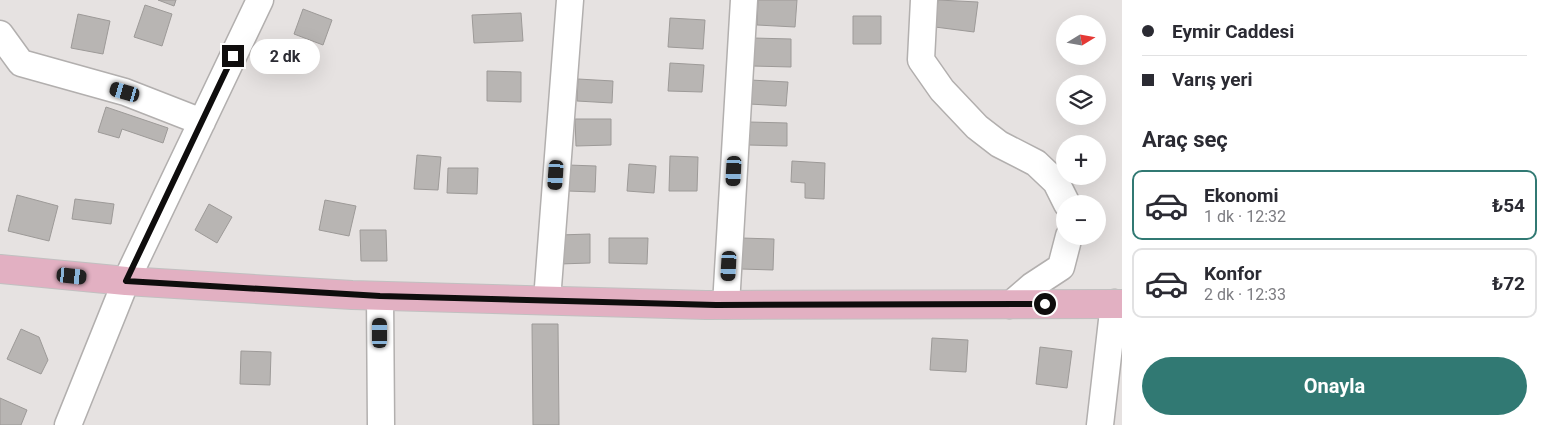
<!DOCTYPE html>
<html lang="tr">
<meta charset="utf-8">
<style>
body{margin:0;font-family:Roboto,sans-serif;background:#f7f7f7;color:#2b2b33;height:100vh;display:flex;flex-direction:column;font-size:19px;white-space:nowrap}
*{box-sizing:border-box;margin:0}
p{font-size:16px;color:#7c7c81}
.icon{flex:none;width:28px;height:28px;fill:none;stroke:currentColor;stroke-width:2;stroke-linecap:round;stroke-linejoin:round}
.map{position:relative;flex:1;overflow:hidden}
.panel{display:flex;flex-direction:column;background:#fff;width:425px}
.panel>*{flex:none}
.hud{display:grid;align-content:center;height:110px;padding:0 20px;background:#fff}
.needle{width:32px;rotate:79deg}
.buttons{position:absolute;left:1056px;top:15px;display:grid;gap:10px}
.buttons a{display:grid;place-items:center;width:50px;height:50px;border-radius:50%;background:#fff;box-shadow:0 5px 20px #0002;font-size:25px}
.end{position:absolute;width:22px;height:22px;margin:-11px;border:6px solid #0f0d0d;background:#fff;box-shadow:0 0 0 2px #fff}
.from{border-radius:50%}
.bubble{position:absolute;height:35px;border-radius:18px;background:#fff;box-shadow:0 5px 20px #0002;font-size:16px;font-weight:700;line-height:35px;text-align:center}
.car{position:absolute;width:15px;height:30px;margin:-15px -8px;border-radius:6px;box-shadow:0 0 4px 1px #0007;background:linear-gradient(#222 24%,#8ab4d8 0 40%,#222 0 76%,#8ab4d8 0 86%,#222 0)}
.hud b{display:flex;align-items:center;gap:18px;height:48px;font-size:19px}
.hud b+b{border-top:1px solid #e1e1e2}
.hud i{width:12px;height:12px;background:#2b2b33}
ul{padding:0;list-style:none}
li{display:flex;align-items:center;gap:15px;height:70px;margin:0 10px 8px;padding:0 10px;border:2px solid #e1e1e2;border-radius:10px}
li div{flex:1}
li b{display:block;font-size:19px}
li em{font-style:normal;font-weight:700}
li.selected{border-color:#317973}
li>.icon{width:45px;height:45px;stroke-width:1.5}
h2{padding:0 20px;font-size:22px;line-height:60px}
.button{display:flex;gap:10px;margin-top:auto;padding:10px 20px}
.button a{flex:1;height:58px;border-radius:30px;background:#317973;color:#fff;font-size:20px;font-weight:700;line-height:58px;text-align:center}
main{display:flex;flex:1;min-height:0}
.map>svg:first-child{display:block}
</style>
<main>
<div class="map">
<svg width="1122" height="425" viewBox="0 0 1122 425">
<rect width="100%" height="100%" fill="#e6e2e1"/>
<path fill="#b8b5b3" stroke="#9d9a98" d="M158 0H176L174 6Z
M758 0H797L795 27 757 25Z
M938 0 978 2 974 32 935 27Z
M145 5 172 14 162 46 134 37Z
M303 9 332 20 323 45 294 34Z
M521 13 523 41 474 43 472 15Z
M78 14 110 21 103 54 71 48Z
M853 16H881V44H853Z
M670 18 705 20 703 49 668 47Z
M753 38 791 39V67L752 66Z
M670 63 704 65 702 92 668 91Z
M487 71 521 72V102L487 101Z
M578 79 613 81 612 103 577 101Z
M750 80 788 82 786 106 749 104Z
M106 107 168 128 163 143 122 129 119 138 98 132Z
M575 119H611V145L576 146Z
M749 122 787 123V146L748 145Z
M417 155 441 157 438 190 414 189Z
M670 156 698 157 697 191H669Z
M792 161 825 163 824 199 805 198V183L791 182Z
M629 164 656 166 654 193 627 191Z
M568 165 596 166 595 192 568 191Z
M448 168H478L477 194 447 193Z
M17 195 58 206 49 241 8 231Z
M75 199 114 204 111 224 72 219Z
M325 200 356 206 349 236 319 230Z
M209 204 232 217 217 243 195 230Z
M360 230H386L387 261H361Z
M590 234V263L559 264V235Z
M609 238H648L647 264 609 263Z
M741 238 774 239 773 270 741 269Z
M532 324H558L559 425H533Z
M21 329 39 337 48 360 41 374 7 359Z
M932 338 968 340 966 372 930 370Z
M1040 347 1072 351 1067 388 1036 384Z
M241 351 271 352 270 385 240 384Z
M0 398 27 410 21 425H0Z"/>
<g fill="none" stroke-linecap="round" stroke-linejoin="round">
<defs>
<path id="minor" d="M924 0 921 60 942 90 977 127 999 144 1036 163 1056 182 1067 204
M0 34 21 63 125 92 202 122
M380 296 381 425
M547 300 570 0
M726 305 744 0
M1010 305 1032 286 1061 267 1069 236
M68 425 126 281 260 0
M1100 425 1114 303"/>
<path id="major" d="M0 269 126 281 352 295 706 305 1122 304"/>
</defs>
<use href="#minor" stroke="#b2afae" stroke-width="29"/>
<use href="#major" stroke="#c1c0c0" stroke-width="30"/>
<use href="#minor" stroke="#fff" stroke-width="26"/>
<use href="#major" stroke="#e2b0c2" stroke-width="28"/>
</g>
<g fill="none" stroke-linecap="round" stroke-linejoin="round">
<path stroke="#0f0d0d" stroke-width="6" d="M233 56 126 281 380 296 716 305 1045 304"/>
</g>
</svg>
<div class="buttons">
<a><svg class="needle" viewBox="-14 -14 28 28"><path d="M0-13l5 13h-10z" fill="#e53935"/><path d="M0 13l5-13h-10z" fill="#7c7c81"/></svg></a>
<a><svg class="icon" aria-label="layers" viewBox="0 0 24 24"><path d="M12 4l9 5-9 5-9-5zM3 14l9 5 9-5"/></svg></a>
<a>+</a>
<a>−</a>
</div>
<i class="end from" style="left:1045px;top:304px"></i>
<i class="end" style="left:233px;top:56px"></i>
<div class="bubble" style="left:250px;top:39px;width:70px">2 dk</div>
<i class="car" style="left:125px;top:92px;rotate:286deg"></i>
<i class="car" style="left:734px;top:171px;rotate:183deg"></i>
<i class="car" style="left:556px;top:175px;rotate:184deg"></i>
<i class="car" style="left:729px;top:266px;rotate:183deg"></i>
<i class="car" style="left:72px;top:276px;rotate:96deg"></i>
<i class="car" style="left:380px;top:333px;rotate:0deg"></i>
</div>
<section class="panel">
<div class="hud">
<b><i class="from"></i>Eymir Caddesi</b>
<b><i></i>Varış yeri</b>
</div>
<h2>Araç seç</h2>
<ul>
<li class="selected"><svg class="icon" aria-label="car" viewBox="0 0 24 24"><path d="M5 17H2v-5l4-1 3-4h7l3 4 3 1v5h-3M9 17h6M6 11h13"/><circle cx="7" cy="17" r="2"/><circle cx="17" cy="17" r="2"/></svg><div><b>Ekonomi</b><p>1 dk · 12:32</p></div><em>₺54</em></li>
<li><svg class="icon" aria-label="car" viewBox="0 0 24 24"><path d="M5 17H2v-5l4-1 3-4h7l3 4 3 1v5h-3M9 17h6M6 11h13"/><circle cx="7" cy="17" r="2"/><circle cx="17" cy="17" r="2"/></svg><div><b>Konfor</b><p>2 dk · 12:33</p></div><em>₺72</em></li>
</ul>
<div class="button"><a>Onayla</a></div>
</section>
</main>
